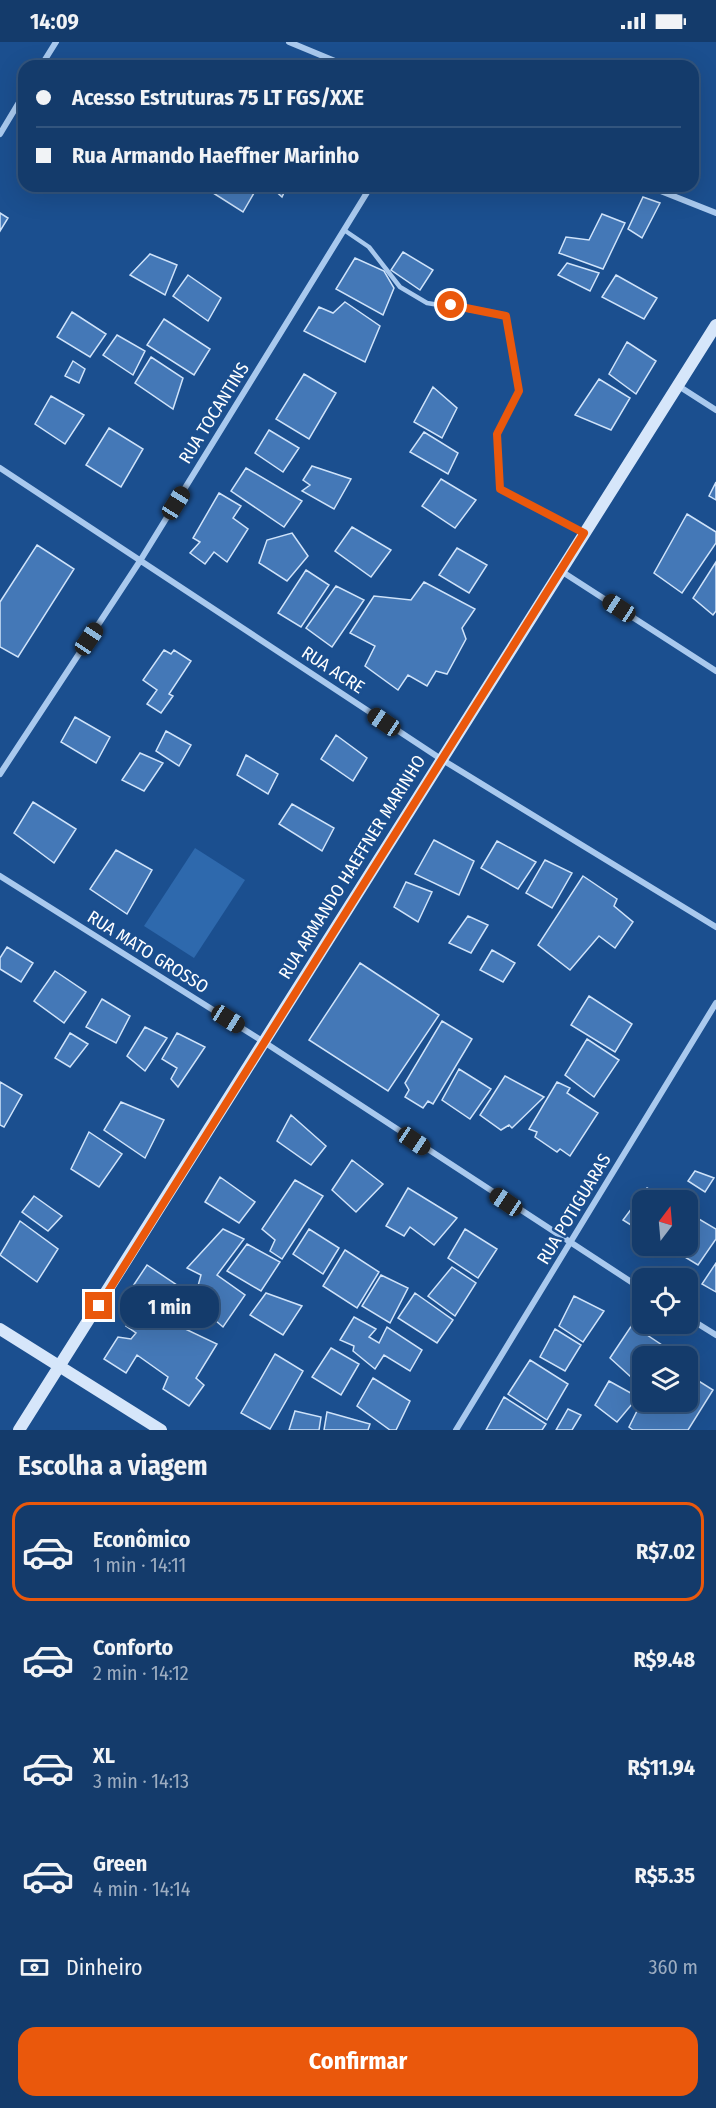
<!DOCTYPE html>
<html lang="pt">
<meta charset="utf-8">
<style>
body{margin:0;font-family:"Fira Sans Condensed",sans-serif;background:#214673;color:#f1f3f6;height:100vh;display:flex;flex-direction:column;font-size:22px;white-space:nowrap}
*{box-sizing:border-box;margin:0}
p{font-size:20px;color:#9dadc1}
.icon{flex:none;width:33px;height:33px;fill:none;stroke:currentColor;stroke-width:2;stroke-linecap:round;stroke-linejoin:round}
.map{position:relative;height:1388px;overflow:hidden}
.side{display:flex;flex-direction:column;background:#143b6b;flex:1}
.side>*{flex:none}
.guide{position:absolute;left:18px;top:18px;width:681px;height:132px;border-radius:18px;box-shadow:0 6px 24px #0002,0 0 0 2px #33557e;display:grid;align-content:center;height:132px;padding:0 18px;background:#143b6b}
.needle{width:39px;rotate:16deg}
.fabs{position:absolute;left:632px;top:1148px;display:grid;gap:12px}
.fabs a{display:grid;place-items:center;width:66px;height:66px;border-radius:12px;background:#143b6b;box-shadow:0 6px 24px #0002,0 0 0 2px #33557e;font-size:30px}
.end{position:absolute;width:27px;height:27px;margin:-14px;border:8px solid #ea580c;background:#fff;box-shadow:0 0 0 3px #fff}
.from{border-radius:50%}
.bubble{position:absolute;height:42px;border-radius:18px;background:#143b6b;box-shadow:0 6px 24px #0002,0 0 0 2px #33557e;font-size:20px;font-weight:700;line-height:42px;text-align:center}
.car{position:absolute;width:18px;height:36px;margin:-18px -9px;border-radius:8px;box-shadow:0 0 4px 2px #0007;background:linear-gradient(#222 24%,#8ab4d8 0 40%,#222 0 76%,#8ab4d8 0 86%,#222 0)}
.guide b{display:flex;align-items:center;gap:21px;height:57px;font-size:22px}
.guide b+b{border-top:2px solid #33557e}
.guide i{width:15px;height:15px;background:#f1f3f6}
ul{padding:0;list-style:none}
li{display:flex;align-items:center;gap:18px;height:99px;margin:0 12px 9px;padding:0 6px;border:3px solid transparent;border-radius:18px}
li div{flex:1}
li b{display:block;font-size:22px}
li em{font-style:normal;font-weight:700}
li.selected{border-color:#ea580c}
li>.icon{width:54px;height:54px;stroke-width:1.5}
h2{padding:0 18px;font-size:27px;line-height:72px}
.pay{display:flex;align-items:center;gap:15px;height:66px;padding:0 18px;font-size:22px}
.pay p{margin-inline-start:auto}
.primary-button{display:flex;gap:12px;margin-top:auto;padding:12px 18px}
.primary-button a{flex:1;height:69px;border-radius:18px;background:#ea580c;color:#fff;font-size:24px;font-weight:700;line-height:69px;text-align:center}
.status{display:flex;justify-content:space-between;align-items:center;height:42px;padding:0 30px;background:#143b6b;direction:ltr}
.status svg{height:16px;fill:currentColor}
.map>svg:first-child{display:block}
</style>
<div class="status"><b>14:09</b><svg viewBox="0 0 49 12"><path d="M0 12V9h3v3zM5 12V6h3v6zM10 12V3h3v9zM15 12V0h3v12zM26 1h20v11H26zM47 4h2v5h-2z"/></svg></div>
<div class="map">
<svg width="716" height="1388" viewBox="0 0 716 1388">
<rect width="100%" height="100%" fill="#1b4f8f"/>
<path fill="#2e69ad" d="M195 806 245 838 194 916 144 884Z"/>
<path fill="#4478b7" stroke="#cfe3fa" stroke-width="1.5" d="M214 144H258L243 170 210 149Z
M270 144H287L282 155Z
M643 155 660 161 642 196 628 187Z
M0 171 8 176 0 189Z
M602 172 625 181 603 227 559 211 566 195 589 198Z
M403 210 433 228 420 248 391 228Z
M150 212 177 223 165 253 130 233Z
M355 216 384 229 394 246 383 273 336 247Z
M567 221 599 231 590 249 558 233Z
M188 233 221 256 208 279 173 254Z
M616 233 657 256 644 277 602 255Z
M345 260 380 284 365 320 304 289 319 265 333 271Z
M72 270 106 292 90 315 57 295Z
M164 277 210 307 194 333 147 303Z
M117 293 145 309 133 333 103 313Z
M627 300 656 319 636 352 609 332Z
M151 315 183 336 173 367 135 341Z
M73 319 85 327 79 341 65 334Z
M304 332 336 351 309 397 276 377Z
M599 337 630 356 611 388 575 373Z
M433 345 457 366 442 396 414 380Z
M51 354 84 373 65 402 35 382Z
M109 386 143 407 121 445 86 423Z
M269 388 299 406 283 430 255 411Z
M424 390 458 411 448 432 410 410Z
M312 424 351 437 334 467 302 449 310 443 303 438Z
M246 426 302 459 284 485 231 449Z
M441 437 476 458 455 486 422 464Z
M716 440V458L709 454Z
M219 451 241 464 233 476 248 487 227 520 214 510 205 522 190 511 200 500 193 496Z
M687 472 716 490V501L682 551 654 531Z
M352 485 391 508 371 535 335 509Z
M292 491 308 514 287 539 259 521 267 498Z
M37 503 74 527 18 615 0 605V560Z
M457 506 487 523 469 551 439 533Z
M716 520V569L713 573 693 556Z
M306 528 329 543 301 585 278 571Z
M424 540 475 567 462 586 466 597 447 632 436 629 427 644 408 633 398 648 365 624 375 604 350 591 374 554 411 558Z
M336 544 364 558 332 605 306 586Z
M164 608 171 612 174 608 191 619 169 652 173 654 161 671 147 662 157 648 143 638Z
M75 675 110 695 96 721 61 700Z
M166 689 191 703 179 724 156 709Z
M336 693 367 716 353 739 321 717Z
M140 711 163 721 144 749 122 738Z
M246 713 278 732 268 752 237 733Z
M33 760 76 787 54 821 14 791Z
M292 762 334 786 322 809 279 782Z
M434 798 474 819 459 853 415 832Z
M497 799 536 820 518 847 481 826Z
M116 808 152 828 127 872 90 847Z
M545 818 572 831 552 866 526 851Z
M583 834 617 857 614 864 633 880 615 906 599 894 570 928 538 903Z
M406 840 432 850 418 880 394 865Z
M468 874 488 883 471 911 449 901Z
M7 905 33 921 21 940 0 927V916Z
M492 908 515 921 503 940 480 928Z
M360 921 439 973 388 1049 309 998Z
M55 929 86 950 64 981 34 959Z
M589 954 632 982 615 1010 571 983Z
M102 957 130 974 116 1001 86 985Z
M442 979 472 997 433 1062 428 1059 423 1066 405 1055 409 1048 405 1041Z
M145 985 167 996 145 1029 127 1014Z
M70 991 88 1002 70 1025 55 1016Z
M177 991 205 1005 178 1045 171 1037 177 1026 162 1017Z
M587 997 619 1018 594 1055 565 1033Z
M459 1027 491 1047 470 1077 442 1058Z
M505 1034 544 1055 512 1086 509 1083 501 1088 480 1073Z
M0 1040 22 1053 4 1085 0 1083Z
M557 1040 570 1046 567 1051 598 1071 570 1114 560 1107 557 1110 535 1095 537 1090 529 1087Z
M121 1060 164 1078 145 1116 104 1088Z
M291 1073 326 1104 311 1123 277 1099Z
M89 1090 122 1112 99 1145 71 1127Z
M352 1118 383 1142 356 1170 332 1148Z
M695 1129 714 1136 705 1150 688 1139Z
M220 1135 255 1160 239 1181 205 1160Z
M295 1138 323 1154 282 1217 270 1209 275 1198 262 1187Z
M408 1146 457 1176 434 1203 410 1185 404 1194 386 1184Z
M647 1146 667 1158H642V1190L623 1178Z
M34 1154 62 1174 48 1189 22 1170Z
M687 1170 716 1187V1197L698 1223 665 1203H687Z
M20 1179 58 1207 37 1240 0 1213Z
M223 1187 244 1197 217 1233 245 1253 223 1285 202 1267 193 1286 131 1247 147 1223 195 1255 201 1233 187 1226Z
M309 1187 339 1206 323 1232 293 1212Z
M465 1187 497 1207 478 1236 448 1216Z
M247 1202 280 1220 261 1249 227 1229Z
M345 1208 379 1230 357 1266 323 1244Z
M716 1221V1250L702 1242Z
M452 1225 476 1241 455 1274 428 1254Z
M381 1233 408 1246 390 1281 362 1264Z
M266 1251 302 1264 283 1293 250 1273Z
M415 1251 453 1278 437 1301 398 1276Z
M574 1254 604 1269 583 1300 559 1284Z
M139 1265 217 1302 196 1336 204 1343 189 1364 163 1347 168 1335 137 1313 126 1331 104 1317 118 1295 131 1297 136 1291 126 1284Z
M354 1275 376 1287 369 1295 379 1301 387 1285 422 1308 410 1329 384 1313 375 1327 353 1309 354 1304 340 1298Z
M632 1283 674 1311 672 1314H642V1345L610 1316Z
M555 1287 581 1303 565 1329 540 1315Z
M331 1306 359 1322 341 1353 312 1335Z
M275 1312 303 1329 270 1387 241 1371Z
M530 1318 568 1342 547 1378 508 1352Z
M689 1333 713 1348 688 1388H633L629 1385 642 1359H687Z
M373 1336 410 1359 396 1388H390L357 1364Z
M609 1339 638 1355 617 1380 595 1363Z
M504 1355 546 1382 542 1388H486Z
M568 1367 581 1373 572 1388H556Z
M295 1369 321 1375 319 1388H289Z
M327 1370 370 1382 368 1388H324Z"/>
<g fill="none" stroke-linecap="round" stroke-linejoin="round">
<path stroke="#a9c9ee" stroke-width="4.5" d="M344 188 369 205 400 245 427 261 506 274 519 349 497 392 500 447 584 491"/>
<path stroke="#a9c9ee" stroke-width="6" d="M289 0 347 24
M41 24 56 0
M0 92 24 52
M648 144 716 171
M677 343 716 368
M0 426 441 717 716 885
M561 529 716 629
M0 732 140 519 371 144
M0 834 264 1000 642 1247
M687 1275 716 1293
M456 1388 716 961"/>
<path stroke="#d6e6fa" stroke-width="12" d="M0 1287 161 1388
M19 1388 716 283"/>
</g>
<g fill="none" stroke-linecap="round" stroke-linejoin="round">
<path stroke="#ea580c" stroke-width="8" d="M99 1264 584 491 500 447 497 392 519 349 506 274 451 263"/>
</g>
<g text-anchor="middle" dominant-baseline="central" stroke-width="5" stroke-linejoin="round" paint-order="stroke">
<g font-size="18" fill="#fff" stroke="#1b4f8f">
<text transform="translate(214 371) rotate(-58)">RUA TOCANTINS</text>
<text transform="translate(333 628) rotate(33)">RUA ACRE</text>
<text transform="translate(352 825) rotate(-58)">RUA ARMANDO HAEFFNER MARINHO</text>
<text transform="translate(148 910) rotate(32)">RUA MATO GROSSO</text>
<text transform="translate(574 1167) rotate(-59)">RUA POTIGUARAS</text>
</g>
</g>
</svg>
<div class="fabs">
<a><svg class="needle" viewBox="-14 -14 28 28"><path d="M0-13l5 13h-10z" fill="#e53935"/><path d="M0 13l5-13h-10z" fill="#9dadc1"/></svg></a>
<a><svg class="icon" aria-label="locate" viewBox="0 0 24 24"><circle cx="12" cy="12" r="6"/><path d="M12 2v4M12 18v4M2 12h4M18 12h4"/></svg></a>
<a><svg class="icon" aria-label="layers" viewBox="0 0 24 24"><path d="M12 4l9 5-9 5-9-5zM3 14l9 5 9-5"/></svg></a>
</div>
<i class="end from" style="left:451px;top:263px"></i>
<i class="end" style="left:99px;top:1264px"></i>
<div class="bubble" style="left:120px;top:1244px;width:99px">1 min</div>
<i class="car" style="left:176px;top:461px;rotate:32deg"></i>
<i class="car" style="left:619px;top:566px;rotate:303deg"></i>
<i class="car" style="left:89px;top:597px;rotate:34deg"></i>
<i class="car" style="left:384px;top:680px;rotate:304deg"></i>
<i class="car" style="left:228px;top:977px;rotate:122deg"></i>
<i class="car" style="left:414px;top:1099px;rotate:124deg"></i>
<i class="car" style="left:506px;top:1160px;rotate:304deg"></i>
<div class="guide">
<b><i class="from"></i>Acesso Estruturas 75 LT FGS/XXE</b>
<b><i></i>Rua Armando Haeffner Marinho</b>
</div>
</div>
<section class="side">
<h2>Escolha a viagem</h2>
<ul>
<li class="selected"><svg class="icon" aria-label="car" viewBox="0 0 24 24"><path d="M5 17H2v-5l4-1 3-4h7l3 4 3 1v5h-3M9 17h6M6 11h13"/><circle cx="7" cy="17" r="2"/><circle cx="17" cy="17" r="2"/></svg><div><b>Econômico</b><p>1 min · 14:11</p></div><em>R$7.02</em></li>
<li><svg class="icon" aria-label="car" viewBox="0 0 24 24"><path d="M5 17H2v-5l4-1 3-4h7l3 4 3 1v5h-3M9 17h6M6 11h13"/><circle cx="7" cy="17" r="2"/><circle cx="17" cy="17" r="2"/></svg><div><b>Conforto</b><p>2 min · 14:12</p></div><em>R$9.48</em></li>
<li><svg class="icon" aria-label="car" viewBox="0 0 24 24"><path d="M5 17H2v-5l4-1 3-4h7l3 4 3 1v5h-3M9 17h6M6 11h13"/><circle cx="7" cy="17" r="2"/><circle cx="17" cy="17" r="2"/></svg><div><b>XL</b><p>3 min · 14:13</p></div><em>R$11.94</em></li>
<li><svg class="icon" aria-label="car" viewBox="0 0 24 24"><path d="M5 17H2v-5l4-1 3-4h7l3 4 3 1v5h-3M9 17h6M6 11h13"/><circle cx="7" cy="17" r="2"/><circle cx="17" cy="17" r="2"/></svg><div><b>Green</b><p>4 min · 14:14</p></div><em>R$5.35</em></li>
</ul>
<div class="pay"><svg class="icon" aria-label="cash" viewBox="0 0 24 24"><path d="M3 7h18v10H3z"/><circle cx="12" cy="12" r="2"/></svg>Dinheiro<p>360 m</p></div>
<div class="primary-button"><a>Confirmar</a></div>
</section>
